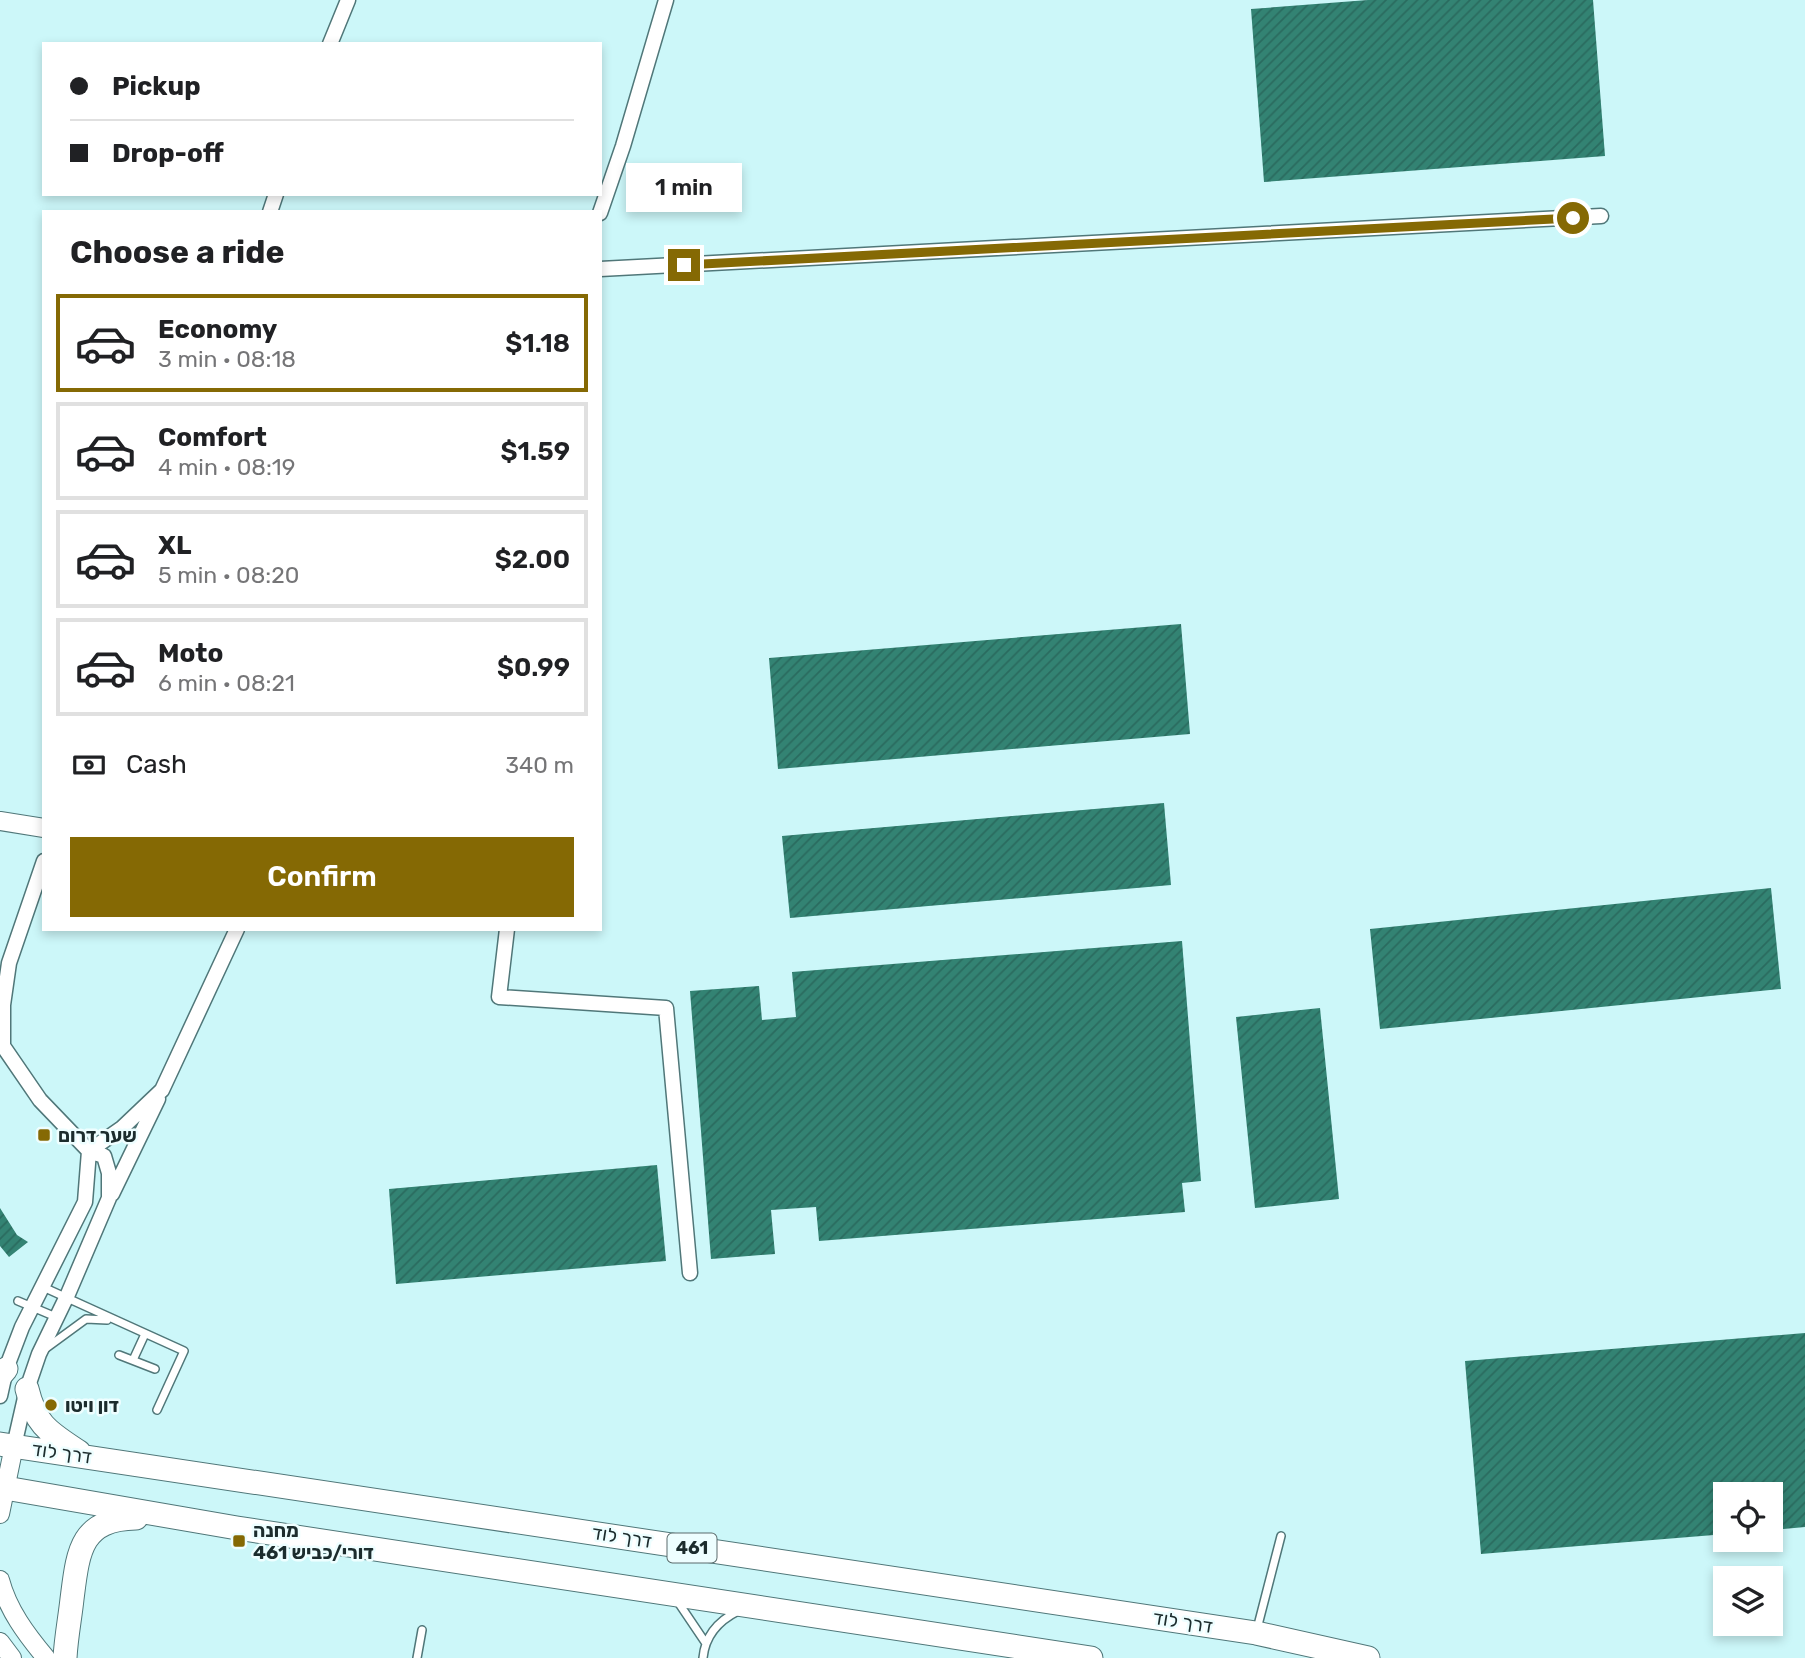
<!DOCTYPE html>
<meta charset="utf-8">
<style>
body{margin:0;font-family:Rubik,"Noto Sans Hebrew",sans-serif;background:#f6f6f6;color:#202124;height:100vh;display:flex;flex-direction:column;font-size:26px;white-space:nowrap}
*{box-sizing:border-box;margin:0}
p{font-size:23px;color:#757577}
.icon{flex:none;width:38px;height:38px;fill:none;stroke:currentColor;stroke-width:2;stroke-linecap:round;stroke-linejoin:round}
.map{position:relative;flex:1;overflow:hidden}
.panel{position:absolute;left:42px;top:210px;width:560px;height:721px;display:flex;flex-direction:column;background:#fff;border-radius:0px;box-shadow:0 4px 10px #0003}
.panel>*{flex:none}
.hud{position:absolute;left:42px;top:42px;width:560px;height:154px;border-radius:0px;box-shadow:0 4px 10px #0003;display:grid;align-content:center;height:154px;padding:0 28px;background:#fff}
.tools{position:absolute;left:1713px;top:1482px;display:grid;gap:14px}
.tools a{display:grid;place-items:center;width:70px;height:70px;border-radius:0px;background:#fff;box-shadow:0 4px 10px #0003;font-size:35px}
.end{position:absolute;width:32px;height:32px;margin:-16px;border:9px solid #856904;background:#fff;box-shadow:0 0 0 4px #fff}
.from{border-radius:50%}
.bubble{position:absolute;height:49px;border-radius:0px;background:#fff;box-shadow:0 4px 10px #0003;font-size:23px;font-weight:600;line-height:49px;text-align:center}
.hud b{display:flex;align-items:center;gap:24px;height:66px;font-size:26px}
.hud b+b{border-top:2px solid #e0e0e0}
.hud i{width:18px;height:18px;background:#202124}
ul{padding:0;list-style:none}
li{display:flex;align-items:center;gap:21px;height:98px;margin:0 14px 10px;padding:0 14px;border:4px solid #e0e0e0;border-radius:0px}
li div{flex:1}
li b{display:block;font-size:26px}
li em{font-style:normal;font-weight:600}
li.selected{border-color:#856904}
li>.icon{width:63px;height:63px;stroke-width:1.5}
h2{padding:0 28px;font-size:32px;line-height:84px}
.pay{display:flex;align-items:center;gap:18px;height:77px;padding:0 28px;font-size:26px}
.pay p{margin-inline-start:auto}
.primary-button{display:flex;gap:14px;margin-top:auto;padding:14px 28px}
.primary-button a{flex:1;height:80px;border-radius:0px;background:#856904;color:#fff;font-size:28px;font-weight:600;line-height:80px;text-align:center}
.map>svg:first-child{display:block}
</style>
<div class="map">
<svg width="1805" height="1658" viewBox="0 0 1805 1658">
<defs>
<pattern id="building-hatch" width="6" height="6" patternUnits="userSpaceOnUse" patternTransform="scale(1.75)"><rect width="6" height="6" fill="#338373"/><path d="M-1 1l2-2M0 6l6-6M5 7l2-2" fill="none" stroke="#2a6b5f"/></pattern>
</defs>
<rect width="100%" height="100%" fill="#ccf7f9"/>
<path fill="url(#building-hatch)" d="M1368 0H1593L1605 156 1264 182 1251 9Z
M1181 624 1190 734 778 769 769 658Z
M1164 803 1171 885 790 918 782 836Z
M1771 888 1781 989 1380 1029 1370 929Z
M1182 941 1201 1181 1182 1183 1185 1212 819 1241 816 1207 771 1210 775 1254 711 1259 690 991 759 986 762 1020 796 1017 792 972Z
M1320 1008 1339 1199 1255 1208 1236 1017Z
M657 1165 666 1261 396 1284 389 1189Z
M0 1208 17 1235 28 1242 9 1257 0 1246Z
M1805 1333V1527L1771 1530V1494H1726V1534L1481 1554 1465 1361Z"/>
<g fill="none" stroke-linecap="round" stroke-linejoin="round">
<defs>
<path id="service" d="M43 1287 184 1351 157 1410
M18 1301 56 1317
M45 1349 86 1319 107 1320
M119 1355 155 1369
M133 1360 145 1334
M678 1602 705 1642
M1257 1629 1281 1536
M417 1658 422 1630
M703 1658C705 1636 718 1621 738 1611"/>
<path id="minor" d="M330 44 348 0
M270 212 276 194
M600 213 623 146 666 0
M600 269 1601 216
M507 929 499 997 666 1008 690 1273
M89 1151 122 1128 162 1090 237 929
M112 1194 158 1099
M0 1396 6 1369 22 1327 85 1202 89 1151
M14 1446 27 1389 39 1354 68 1294 109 1198V1173L104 1156 89 1151 40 1100 3 1046V1005L9 963 44 861"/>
<path id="tertiary" d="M0 821 44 828
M0 1514 14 1446
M0 1580C8 1610 26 1634 46 1658
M0 1642 12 1658"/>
<path id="primary" d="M0 1376 6 1369
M27 1389C36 1426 49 1432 79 1452
M0 1444 1256 1633 1368 1658
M0 1487 237 1528 1091 1658
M65 1658C66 1638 70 1618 72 1599 78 1552 80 1519 136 1518"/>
</defs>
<use href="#service" stroke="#507779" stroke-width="10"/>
<use href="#minor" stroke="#507779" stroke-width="17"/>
<use href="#tertiary" stroke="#507779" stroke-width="20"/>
<use href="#primary" stroke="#507779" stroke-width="25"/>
<use href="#service" stroke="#fff" stroke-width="7"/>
<use href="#minor" stroke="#fff" stroke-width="14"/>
<use href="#tertiary" stroke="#fff" stroke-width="18"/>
<use href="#primary" stroke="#fff" stroke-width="23"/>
</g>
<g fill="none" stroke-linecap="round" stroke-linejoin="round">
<path stroke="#856904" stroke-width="9" d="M684 265 1573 218"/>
</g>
<g fill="#856904" stroke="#eefeff" stroke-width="2.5">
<rect x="37" y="1128" width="14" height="14" rx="3.5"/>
<circle cx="51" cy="1405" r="7"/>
<rect x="232" y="1534" width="14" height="14" rx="3.5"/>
</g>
<g text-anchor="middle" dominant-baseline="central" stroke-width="5" stroke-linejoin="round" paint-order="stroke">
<rect fill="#eefeff" stroke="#5b6b6c" stroke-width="2" x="667.5" y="1533.5" width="49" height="29" rx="5"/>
<g font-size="18" font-weight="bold" fill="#1c2c2d">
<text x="692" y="1548">461</text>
</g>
<g font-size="19" font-weight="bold" fill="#1c2c2d" stroke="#eefeff" text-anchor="start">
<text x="58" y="1135">שער דרום</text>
<text x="65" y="1405">דון ויטו</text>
<text x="253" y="1530">מחנה<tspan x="253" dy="22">דורי/כביש 461</tspan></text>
</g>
<g font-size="19" fill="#1c2c2d" stroke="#eefeff">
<text transform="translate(62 1453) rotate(8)">דרך לוד</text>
<text transform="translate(622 1537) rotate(9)">דרך לוד</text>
<text transform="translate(1183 1622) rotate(9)">דרך לוד</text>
</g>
</g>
</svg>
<div class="tools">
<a><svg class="icon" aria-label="locate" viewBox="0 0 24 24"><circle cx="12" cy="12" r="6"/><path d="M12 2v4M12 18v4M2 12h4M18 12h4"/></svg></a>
<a><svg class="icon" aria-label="layers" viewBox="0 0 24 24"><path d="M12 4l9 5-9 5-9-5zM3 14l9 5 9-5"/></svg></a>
</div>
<i class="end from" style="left:1573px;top:218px"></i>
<i class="end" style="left:684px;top:265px"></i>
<div class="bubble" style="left:626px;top:163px;width:116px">1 min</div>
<div class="hud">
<b><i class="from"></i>Pickup</b>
<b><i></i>Drop-off</b>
</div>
<section class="panel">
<h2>Choose a ride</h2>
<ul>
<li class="selected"><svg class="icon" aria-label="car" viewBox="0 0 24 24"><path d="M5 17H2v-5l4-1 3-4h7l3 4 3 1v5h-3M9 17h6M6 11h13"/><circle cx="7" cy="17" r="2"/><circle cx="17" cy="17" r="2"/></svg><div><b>Economy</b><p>3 min · 08:18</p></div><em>$1.18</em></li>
<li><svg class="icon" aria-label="car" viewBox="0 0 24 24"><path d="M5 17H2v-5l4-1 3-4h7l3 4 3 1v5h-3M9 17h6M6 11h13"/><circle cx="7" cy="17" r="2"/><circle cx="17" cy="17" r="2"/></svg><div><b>Comfort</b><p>4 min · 08:19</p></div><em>$1.59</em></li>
<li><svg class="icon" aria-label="car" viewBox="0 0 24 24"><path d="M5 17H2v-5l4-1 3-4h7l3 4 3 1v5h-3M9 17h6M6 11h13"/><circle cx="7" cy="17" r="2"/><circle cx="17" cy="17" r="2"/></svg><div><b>XL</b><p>5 min · 08:20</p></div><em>$2.00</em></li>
<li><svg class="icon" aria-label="car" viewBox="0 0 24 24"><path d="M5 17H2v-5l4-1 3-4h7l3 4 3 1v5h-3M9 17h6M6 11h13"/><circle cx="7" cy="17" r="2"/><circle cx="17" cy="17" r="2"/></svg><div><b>Moto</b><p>6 min · 08:21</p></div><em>$0.99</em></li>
</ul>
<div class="pay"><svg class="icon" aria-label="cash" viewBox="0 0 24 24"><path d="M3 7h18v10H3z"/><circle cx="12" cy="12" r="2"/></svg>Cash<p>340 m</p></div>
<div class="primary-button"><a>Confirm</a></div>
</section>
</div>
